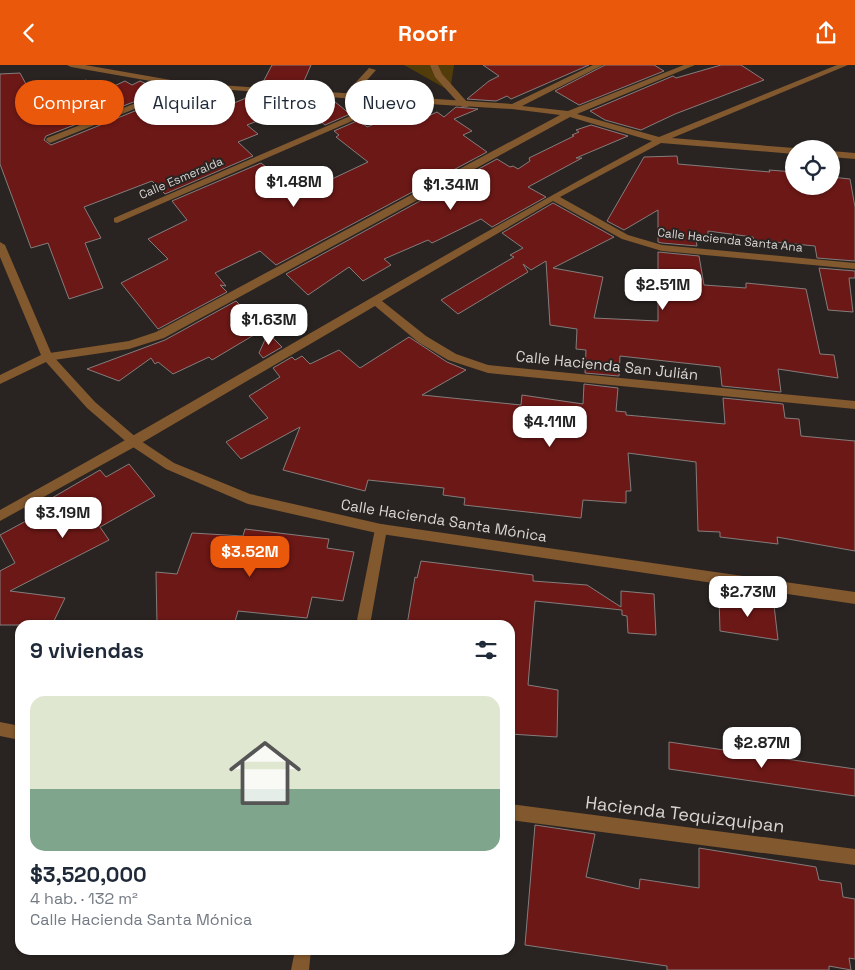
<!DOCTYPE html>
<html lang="es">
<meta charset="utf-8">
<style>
:root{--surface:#fff;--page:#f6f6f7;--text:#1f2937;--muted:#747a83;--accent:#ea580c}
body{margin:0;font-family:"Space Grotesk",sans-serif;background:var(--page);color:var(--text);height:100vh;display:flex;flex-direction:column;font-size:19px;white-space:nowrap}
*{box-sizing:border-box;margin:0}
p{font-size:16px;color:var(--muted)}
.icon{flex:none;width:28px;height:28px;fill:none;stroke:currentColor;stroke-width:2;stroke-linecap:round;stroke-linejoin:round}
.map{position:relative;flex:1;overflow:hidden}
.drawer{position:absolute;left:15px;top:555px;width:500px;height:335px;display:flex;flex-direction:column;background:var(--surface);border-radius:15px;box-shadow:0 1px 4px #0004}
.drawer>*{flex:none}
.guide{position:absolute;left:15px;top:15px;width:500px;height:45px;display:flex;gap:10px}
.controls{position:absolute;left:785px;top:75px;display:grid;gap:10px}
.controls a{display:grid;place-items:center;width:55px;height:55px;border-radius:50%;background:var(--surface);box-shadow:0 1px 4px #0004;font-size:25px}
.price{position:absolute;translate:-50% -42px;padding:0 11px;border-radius:10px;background:#fff;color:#222;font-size:16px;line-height:32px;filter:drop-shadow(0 1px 2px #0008)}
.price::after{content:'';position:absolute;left:50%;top:30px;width:15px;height:11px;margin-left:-8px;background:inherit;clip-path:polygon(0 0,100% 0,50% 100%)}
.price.on{background:var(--accent);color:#fff}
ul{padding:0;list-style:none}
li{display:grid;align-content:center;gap:10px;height:265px;padding:0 15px}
li span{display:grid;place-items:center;height:155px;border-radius:15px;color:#555}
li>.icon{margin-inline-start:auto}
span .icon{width:90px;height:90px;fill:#fffc;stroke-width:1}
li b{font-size:21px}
h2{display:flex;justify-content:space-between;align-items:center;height:60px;padding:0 15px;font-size:21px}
.chip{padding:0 18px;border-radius:22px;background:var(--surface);box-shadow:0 1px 4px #0004;font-size:18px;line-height:45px}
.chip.on{background:var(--accent);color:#fff}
header{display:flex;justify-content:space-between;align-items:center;height:65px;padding:0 15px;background:var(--accent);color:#fff;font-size:22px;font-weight:800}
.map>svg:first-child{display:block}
.green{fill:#523c09}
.building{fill:#6b1816;stroke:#847d7c}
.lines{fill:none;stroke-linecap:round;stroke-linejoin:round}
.service{fill:#82582e;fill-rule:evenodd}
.minor{fill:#82582e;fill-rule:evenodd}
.tertiary{fill:#82582e;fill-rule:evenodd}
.labels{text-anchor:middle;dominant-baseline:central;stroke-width:4;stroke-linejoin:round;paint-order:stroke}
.far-street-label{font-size:12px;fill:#d8d5d3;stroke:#292422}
.street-label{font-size:15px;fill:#d8d5d3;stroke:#292422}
.near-street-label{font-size:18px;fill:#d8d5d3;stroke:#292422}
</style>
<header><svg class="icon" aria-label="back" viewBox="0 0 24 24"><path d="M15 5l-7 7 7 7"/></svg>Roofr<svg class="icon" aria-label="share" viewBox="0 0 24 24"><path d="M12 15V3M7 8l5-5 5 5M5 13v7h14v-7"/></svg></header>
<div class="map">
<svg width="855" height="905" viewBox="0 0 855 905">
<rect width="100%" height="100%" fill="#292422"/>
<path class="green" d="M404,0h50l-4,26z"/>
<path class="building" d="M272,0h39l-10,23 -40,-2z
M483,0h106l-78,34 -4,-3 -11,5 -29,-2 22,-18 10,-5z
M605,0h49l10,6 -85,34 -24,-14z
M721,0h20l23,15 -89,34 -34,16 -36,-10 -15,-9 83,-35 3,2z
M20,8l14,26 52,-19 15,12 24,-11 7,4 8,-4 9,4 3,-2 20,4 -126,49 -2,4 7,5 138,-56 29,4 16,10 22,-9 42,3 -5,12 -10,2 -36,14 11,9 -20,8 15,14 -88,38 -13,-13 -68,26 17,31 -16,5 18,45 -34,11 -21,-56 -17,5 -31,-84v-90z
M334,36l16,13 -25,11 -16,-13z
M456,42l22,2 -24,10 18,12 -9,4 24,17 -211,113 -16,-14 -45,22 11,13 -6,-1 7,7 -69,37 -37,-46 47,-24 -20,-20 39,-19 -15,-19 89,-38 19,15 12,-6 6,5 4,-2 13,12 53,-25 -32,-25 3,-2 -5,-4 25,-11 8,7 47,-19 12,9 11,-5 7,5z
M591,60l37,11 -52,22h6l-54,29 18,10 -54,30 -11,-8 -49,24 -4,-3 -44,19 7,6 -28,16 -14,-14 -41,28 -22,-21 211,-115 13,8 3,-1 5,3 12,-8 -1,-3 45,-22 -2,-1 7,-3 -3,-2z
M677,91l1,8 92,8 -1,-2 25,2v14h37v-9l19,2 5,28v54l-38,-3 -2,-12 -61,-6 -1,-3 -45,-6v5l-13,-2 2,12 -35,-3 -4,-1v-32l-34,20 -17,-9 37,-64z
M553,138l61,34 -61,31 50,9 -9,41 64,3v-69l41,4 5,29 42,3v-5l60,6 14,65 14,1 4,23 -60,-9 3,23 -59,-6 -2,-19 -100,-11 -1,20 -34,-3 1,-23 -10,-1 1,-20 -27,-4 -4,-64 -15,9 -8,-6 5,8 -70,42 -17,-14 73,-43 -4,-2 13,-7 -21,-15z
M819,203l36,3v7h-6l4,34 -25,-2z
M236,236l28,28 -52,31 -3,-3 -36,17 -15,-12 -3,2 -4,-6 -32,23 -32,-12 78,-29z
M268,268l14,14 -19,11 -4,-5z
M409,272l38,25 19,8 -44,25 99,10 1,-10 61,9 1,-20 34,4 -2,23 10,1v3l99,9 -2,-26 60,6 2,14 14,1 2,17 54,5v110l-78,-14 1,7 -58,-7v-5l-22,-1 -2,-69 -68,-9 3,38h-5v12l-43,-3 -2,18 -117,-13 1,-7 -22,-3 1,-7 -76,-8 -3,11 -82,-21 17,-43 -59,32 -15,-17 42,-24 -19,-22 31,-19 -7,-9 19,-11 3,3 7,-4 8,8 29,-14 21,18z
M129,399l26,32 -55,31 9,13 -99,51 55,7 -13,27h-52v-54l15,-8 -15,-28 37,-20 -4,-6 67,-39 6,7z
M245,464l84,10 -2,9 27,4 -11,49 -31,-4 -5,21 -69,-7 -4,14h-77l-1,-53 21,2 15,-41 51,3z
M421,496l112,14v6l54,4 34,22v-16l33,3 2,41 -28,-2 -1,-17 -5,-1v-5l-87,-9 -7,84 30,5 -1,47 -47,-3v-109h-103l8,-48 2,1z
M719,532l55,8 4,35 -58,-9z
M669,677l186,27v27l-186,-27z
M535,760l60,9 -9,43 53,12 1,-10 59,9v-40l117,19 3,13 22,3 2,14 12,2v60l-6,-1 2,12 -22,-4v4h-162v-4l-142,-21z"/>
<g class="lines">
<path class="service" d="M369,3l7,2 -24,27h-6v-4z"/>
<path class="minor" d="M67,0h18l103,18 324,21 81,-39h10l-81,41 46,5 116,-46h11l-118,49 82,23 178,-72h11l-176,73 122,10v6l-133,-11 -101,54 68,38 34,10 193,18v6l-193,-18 -40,-12 -69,-38 -171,100 44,35 30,18 32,11 367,36v8l-367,-36 -40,-13 -30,-18 -43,-36 -237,139 -138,76v-11c219,-120 432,-252 652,-369l-82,-24 -406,221 -35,11 -82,12 -4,-1 -1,-3 1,-3 86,-13 27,-9 404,-217 -48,-6 -116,-7 -279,121 -3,-1v-4l271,-117 -196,-14 -139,56 -4,-3 1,-2 132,-52 -108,-19z
M831,86l24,2v6l-24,-2z
M381,459l4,1 2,4 -17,96h-14l19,-96 2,-4z
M0,657l20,4v14l-20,-4z
M510,739l345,45v16l-345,-45z
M295,885h16l-2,20h-18z"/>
<path class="tertiary" d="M430,0h8l4,9 26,29v4h-6l-27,-30z
M0,177l5,3 47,110 43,47 43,37 36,24 76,31 131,30 474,68v12l-474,-70 -133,-30 -82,-35 -36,-24 -43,-37 -41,-46 -46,22v-9l41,-20 -41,-98z"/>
</g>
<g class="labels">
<g class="far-street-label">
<text transform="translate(181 113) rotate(-23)">Calle Esmeralda</text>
<text transform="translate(730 175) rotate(6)">Calle Hacienda Santa Ana</text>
</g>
<g class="street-label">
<text transform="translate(607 300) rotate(6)">Calle Hacienda San Julián</text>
<text transform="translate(444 455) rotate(9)">Calle Hacienda Santa Mónica</text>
</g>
<g class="near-street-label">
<text transform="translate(685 749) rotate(7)">Hacienda Tequizquipan</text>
</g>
</g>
</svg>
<div class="controls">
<a><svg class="icon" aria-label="locate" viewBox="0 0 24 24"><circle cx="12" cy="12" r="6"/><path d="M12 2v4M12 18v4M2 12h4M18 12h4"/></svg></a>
</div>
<b class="price" style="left:294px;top:143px">$1.48M</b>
<b class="price" style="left:451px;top:146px">$1.34M</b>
<b class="price" style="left:663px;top:246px">$2.51M</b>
<b class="price" style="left:269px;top:281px">$1.63M</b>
<b class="price" style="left:550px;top:383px">$4.11M</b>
<b class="price" style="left:63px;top:474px">$3.19M</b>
<b class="price on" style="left:250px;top:513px">$3.52M</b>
<b class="price" style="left:748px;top:553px">$2.73M</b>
<b class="price" style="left:762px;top:704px">$2.87M</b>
<div class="guide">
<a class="chip on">Comprar</a>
<a class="chip">Alquilar</a>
<a class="chip">Filtros</a>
<a class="chip">Nuevo</a>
</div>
<section class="drawer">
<h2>9 viviendas<svg class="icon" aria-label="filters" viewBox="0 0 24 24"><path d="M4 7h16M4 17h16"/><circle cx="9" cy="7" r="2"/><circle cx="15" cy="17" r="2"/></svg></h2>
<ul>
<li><span style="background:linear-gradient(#dfe7d0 60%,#7fa58c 0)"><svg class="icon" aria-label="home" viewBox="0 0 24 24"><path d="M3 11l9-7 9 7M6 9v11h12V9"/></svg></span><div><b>$3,520,000</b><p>4 hab. · 132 m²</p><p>Calle Hacienda Santa Mónica</p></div></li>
</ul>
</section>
</div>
